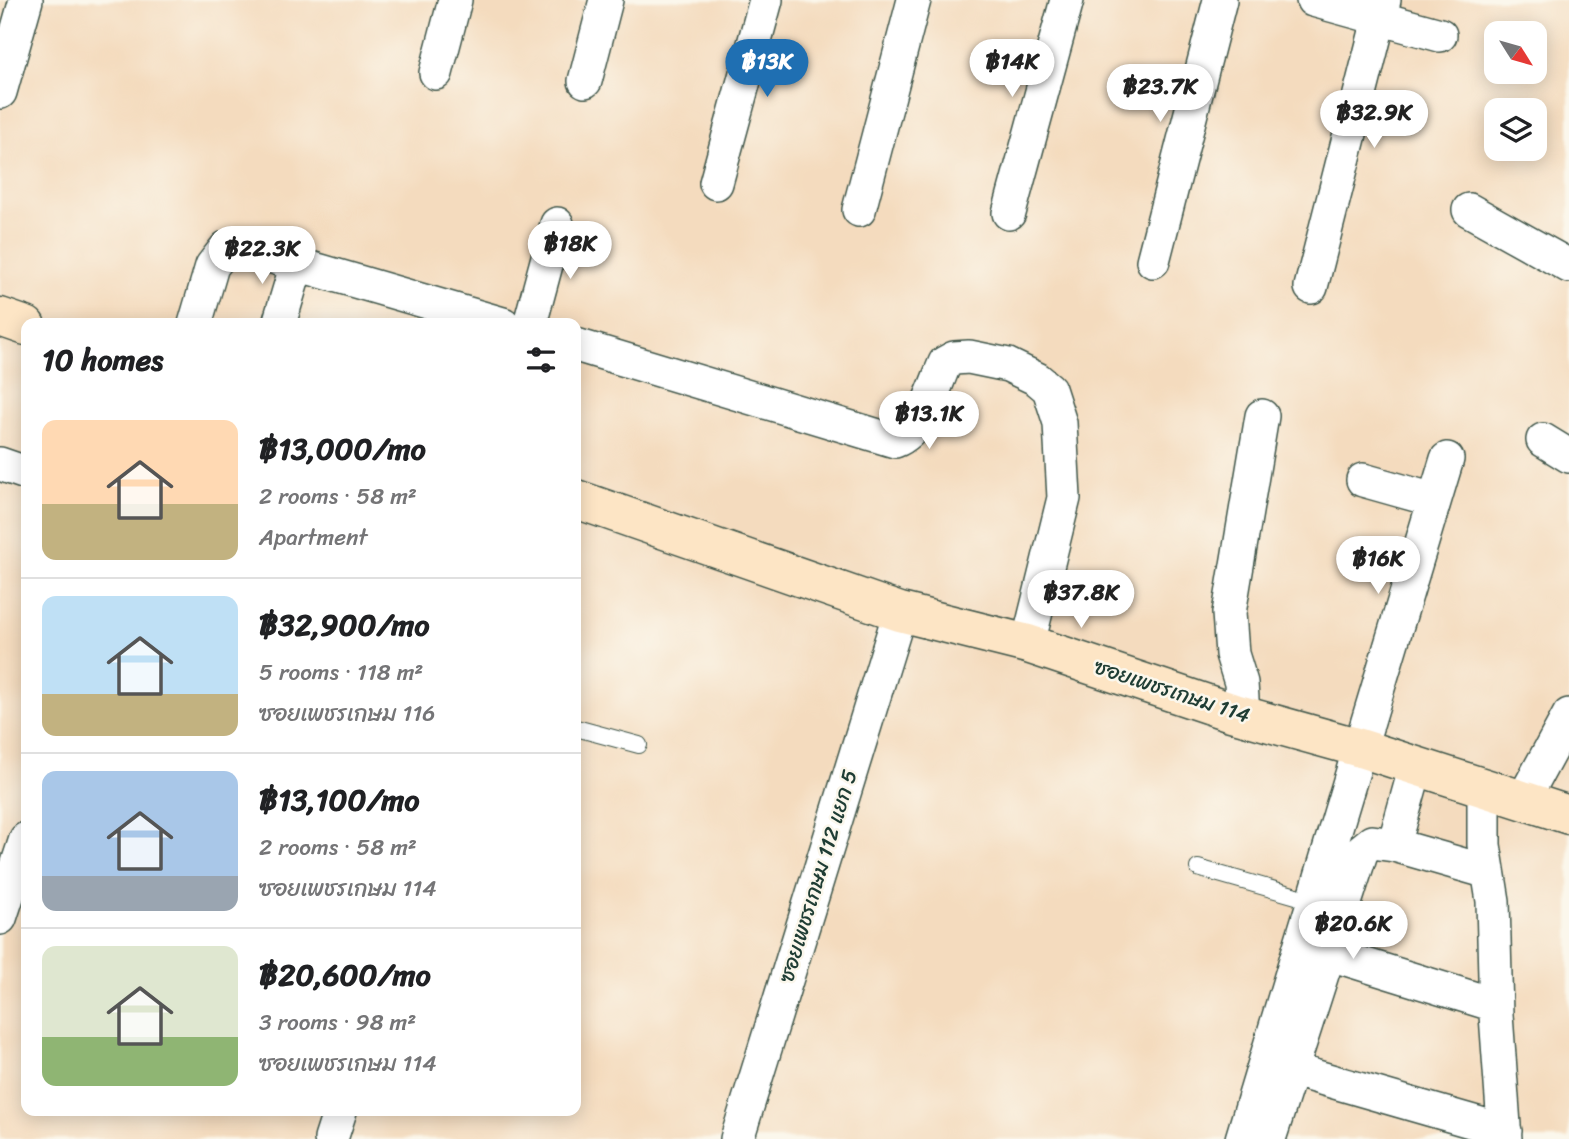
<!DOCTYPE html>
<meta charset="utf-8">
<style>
:root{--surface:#fff;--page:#f6f6f6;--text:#202124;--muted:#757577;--line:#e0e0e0;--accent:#1f6fb2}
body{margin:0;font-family:Sriracha,"Playpen Sans Thai",sans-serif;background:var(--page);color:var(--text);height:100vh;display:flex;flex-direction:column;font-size:26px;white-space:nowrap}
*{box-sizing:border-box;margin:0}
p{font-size:23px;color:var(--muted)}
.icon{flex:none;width:38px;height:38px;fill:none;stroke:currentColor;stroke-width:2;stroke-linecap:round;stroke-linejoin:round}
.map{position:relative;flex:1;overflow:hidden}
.panel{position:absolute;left:21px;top:318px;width:560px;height:798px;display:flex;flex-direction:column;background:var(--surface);border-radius:14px;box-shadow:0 4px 18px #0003}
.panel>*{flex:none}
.needle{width:46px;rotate:127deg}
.controls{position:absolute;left:1484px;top:21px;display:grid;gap:14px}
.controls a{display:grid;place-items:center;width:63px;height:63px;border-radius:14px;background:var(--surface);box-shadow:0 4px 18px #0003;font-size:35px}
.price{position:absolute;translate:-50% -60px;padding:0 16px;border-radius:24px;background:#fff;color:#222;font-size:23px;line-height:46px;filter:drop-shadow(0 2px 4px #0008)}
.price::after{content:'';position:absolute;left:50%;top:42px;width:21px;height:16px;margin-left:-10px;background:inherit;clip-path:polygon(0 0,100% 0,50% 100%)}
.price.active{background:var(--accent);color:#fff}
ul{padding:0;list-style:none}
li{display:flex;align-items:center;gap:21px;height:175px;padding:0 21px}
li+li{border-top:2px solid var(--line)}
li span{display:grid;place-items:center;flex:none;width:196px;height:140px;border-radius:14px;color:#555}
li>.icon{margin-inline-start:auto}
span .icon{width:84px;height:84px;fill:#fffc;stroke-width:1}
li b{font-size:30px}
h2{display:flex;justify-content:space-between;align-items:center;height:84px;padding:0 21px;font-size:30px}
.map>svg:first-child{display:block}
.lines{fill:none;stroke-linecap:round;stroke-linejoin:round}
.lane-casing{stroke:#3f5549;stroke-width:18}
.street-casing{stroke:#3f5549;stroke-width:36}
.secondary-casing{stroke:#3f5549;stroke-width:41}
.lane{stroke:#fff;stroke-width:16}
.street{stroke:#fff;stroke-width:33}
.secondary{stroke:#fde5c5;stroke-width:38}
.labels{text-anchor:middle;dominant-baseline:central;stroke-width:5;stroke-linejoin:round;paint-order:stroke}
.street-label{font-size:21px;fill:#1f3d34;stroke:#fbf7ec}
</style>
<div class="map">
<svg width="1569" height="1139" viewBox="0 0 1569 1139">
<rect width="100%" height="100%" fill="#fbf7ec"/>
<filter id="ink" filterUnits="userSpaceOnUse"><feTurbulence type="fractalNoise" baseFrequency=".0143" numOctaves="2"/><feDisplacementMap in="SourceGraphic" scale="14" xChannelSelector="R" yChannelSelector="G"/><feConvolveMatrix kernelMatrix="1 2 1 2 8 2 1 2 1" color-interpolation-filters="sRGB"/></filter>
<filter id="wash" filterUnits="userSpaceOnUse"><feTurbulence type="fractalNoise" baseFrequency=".00686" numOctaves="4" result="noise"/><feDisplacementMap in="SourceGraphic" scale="28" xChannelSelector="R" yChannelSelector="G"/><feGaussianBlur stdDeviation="1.57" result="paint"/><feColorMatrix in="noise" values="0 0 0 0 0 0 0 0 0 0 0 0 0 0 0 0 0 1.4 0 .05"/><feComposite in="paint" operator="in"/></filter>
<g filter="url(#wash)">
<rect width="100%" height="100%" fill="#f4dbbe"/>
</g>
<g filter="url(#ink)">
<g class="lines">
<defs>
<path id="lane" d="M576,728l63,17
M1198,868l116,33"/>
<path id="street" d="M1313,0l127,35
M436,73l19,-73
M585,81l21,-81
M0,92l26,-92
M716,183l50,-183
M859,210l55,-210
M1469,210l100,56
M1009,213l58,-213
M1153,261l67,-261
M1311,287l73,-287
M195,324l17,-58 14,-18 12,-1 265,77
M279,324l18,-60
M530,324l27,-100
M576,345l319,96c28,-11 38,-51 50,-78l9,-5 15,-1 39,8 29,14 12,10 11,34 4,75 -36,146
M1543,440l26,16
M0,464l26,9
M1363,480l71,20
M1243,715l-2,-32 -9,-29 -3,-41 33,-197
M1484,789v56l9,56 3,114 9,124
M1523,800l46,-85
M1394,845l22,-79
M0,918l26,-79
M1327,953l168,52
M1272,1064l233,67
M331,1139l9,-28
M737,1139l163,-527
M1242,1139l205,-680
M1269,1139l93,-289 10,-8 22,3 94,27"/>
<path id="secondary" d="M0,317l26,9
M576,499l324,113 128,32 203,68 129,36 209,67"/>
</defs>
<use href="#lane" class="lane-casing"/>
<use href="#street" class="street-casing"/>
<use href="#secondary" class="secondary-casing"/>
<use href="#lane" class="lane"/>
<use href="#street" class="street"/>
<use href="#secondary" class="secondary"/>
</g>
</g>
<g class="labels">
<g class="street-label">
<text transform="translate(1172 691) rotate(18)">ซอยเพชรเกษม 114</text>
<text transform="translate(818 876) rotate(-73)">ซอยเพชรเกษม 112 แยก 5</text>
</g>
</g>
</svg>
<div class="controls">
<a><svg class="needle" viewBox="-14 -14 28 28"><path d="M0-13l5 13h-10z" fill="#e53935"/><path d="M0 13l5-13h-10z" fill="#757577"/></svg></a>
<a><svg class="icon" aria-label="layers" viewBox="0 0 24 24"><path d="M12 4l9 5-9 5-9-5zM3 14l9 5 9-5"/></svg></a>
</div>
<b class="price active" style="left:767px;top:99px">฿13K</b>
<b class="price" style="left:1012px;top:99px">฿14K</b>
<b class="price" style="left:1160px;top:124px">฿23.7K</b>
<b class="price" style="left:1374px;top:150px">฿32.9K</b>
<b class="price" style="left:570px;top:281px">฿18K</b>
<b class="price" style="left:262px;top:286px">฿22.3K</b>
<b class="price" style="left:929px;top:451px">฿13.1K</b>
<b class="price" style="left:1378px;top:596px">฿16K</b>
<b class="price" style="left:1081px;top:630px">฿37.8K</b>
<b class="price" style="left:1353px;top:961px">฿20.6K</b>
<section class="panel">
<h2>10 homes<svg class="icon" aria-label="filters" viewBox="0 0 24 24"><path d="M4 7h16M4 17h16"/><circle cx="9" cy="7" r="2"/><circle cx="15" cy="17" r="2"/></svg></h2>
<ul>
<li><span style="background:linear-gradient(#ffd9b3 60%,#c2b280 0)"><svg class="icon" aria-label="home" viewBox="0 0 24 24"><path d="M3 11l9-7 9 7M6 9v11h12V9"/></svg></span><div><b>฿13,000/mo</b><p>2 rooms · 58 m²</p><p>Apartment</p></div></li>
<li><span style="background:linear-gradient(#bfe0f5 70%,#c2b280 0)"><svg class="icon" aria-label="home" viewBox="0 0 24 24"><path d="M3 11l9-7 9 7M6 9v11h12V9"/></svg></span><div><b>฿32,900/mo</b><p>5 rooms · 118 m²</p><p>ซอยเพชรเกษม 116</p></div></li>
<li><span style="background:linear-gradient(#a9c7e8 75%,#9aa5b1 0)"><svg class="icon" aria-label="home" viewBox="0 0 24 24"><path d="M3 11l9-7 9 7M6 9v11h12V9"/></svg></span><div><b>฿13,100/mo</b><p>2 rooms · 58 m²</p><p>ซอยเพชรเกษม 114</p></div></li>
<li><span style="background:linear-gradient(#dfe7d0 65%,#8fb573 0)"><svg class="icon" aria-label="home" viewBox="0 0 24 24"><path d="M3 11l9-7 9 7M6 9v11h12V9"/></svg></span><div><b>฿20,600/mo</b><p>3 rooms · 98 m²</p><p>ซอยเพชรเกษม 114</p></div></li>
</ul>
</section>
</div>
